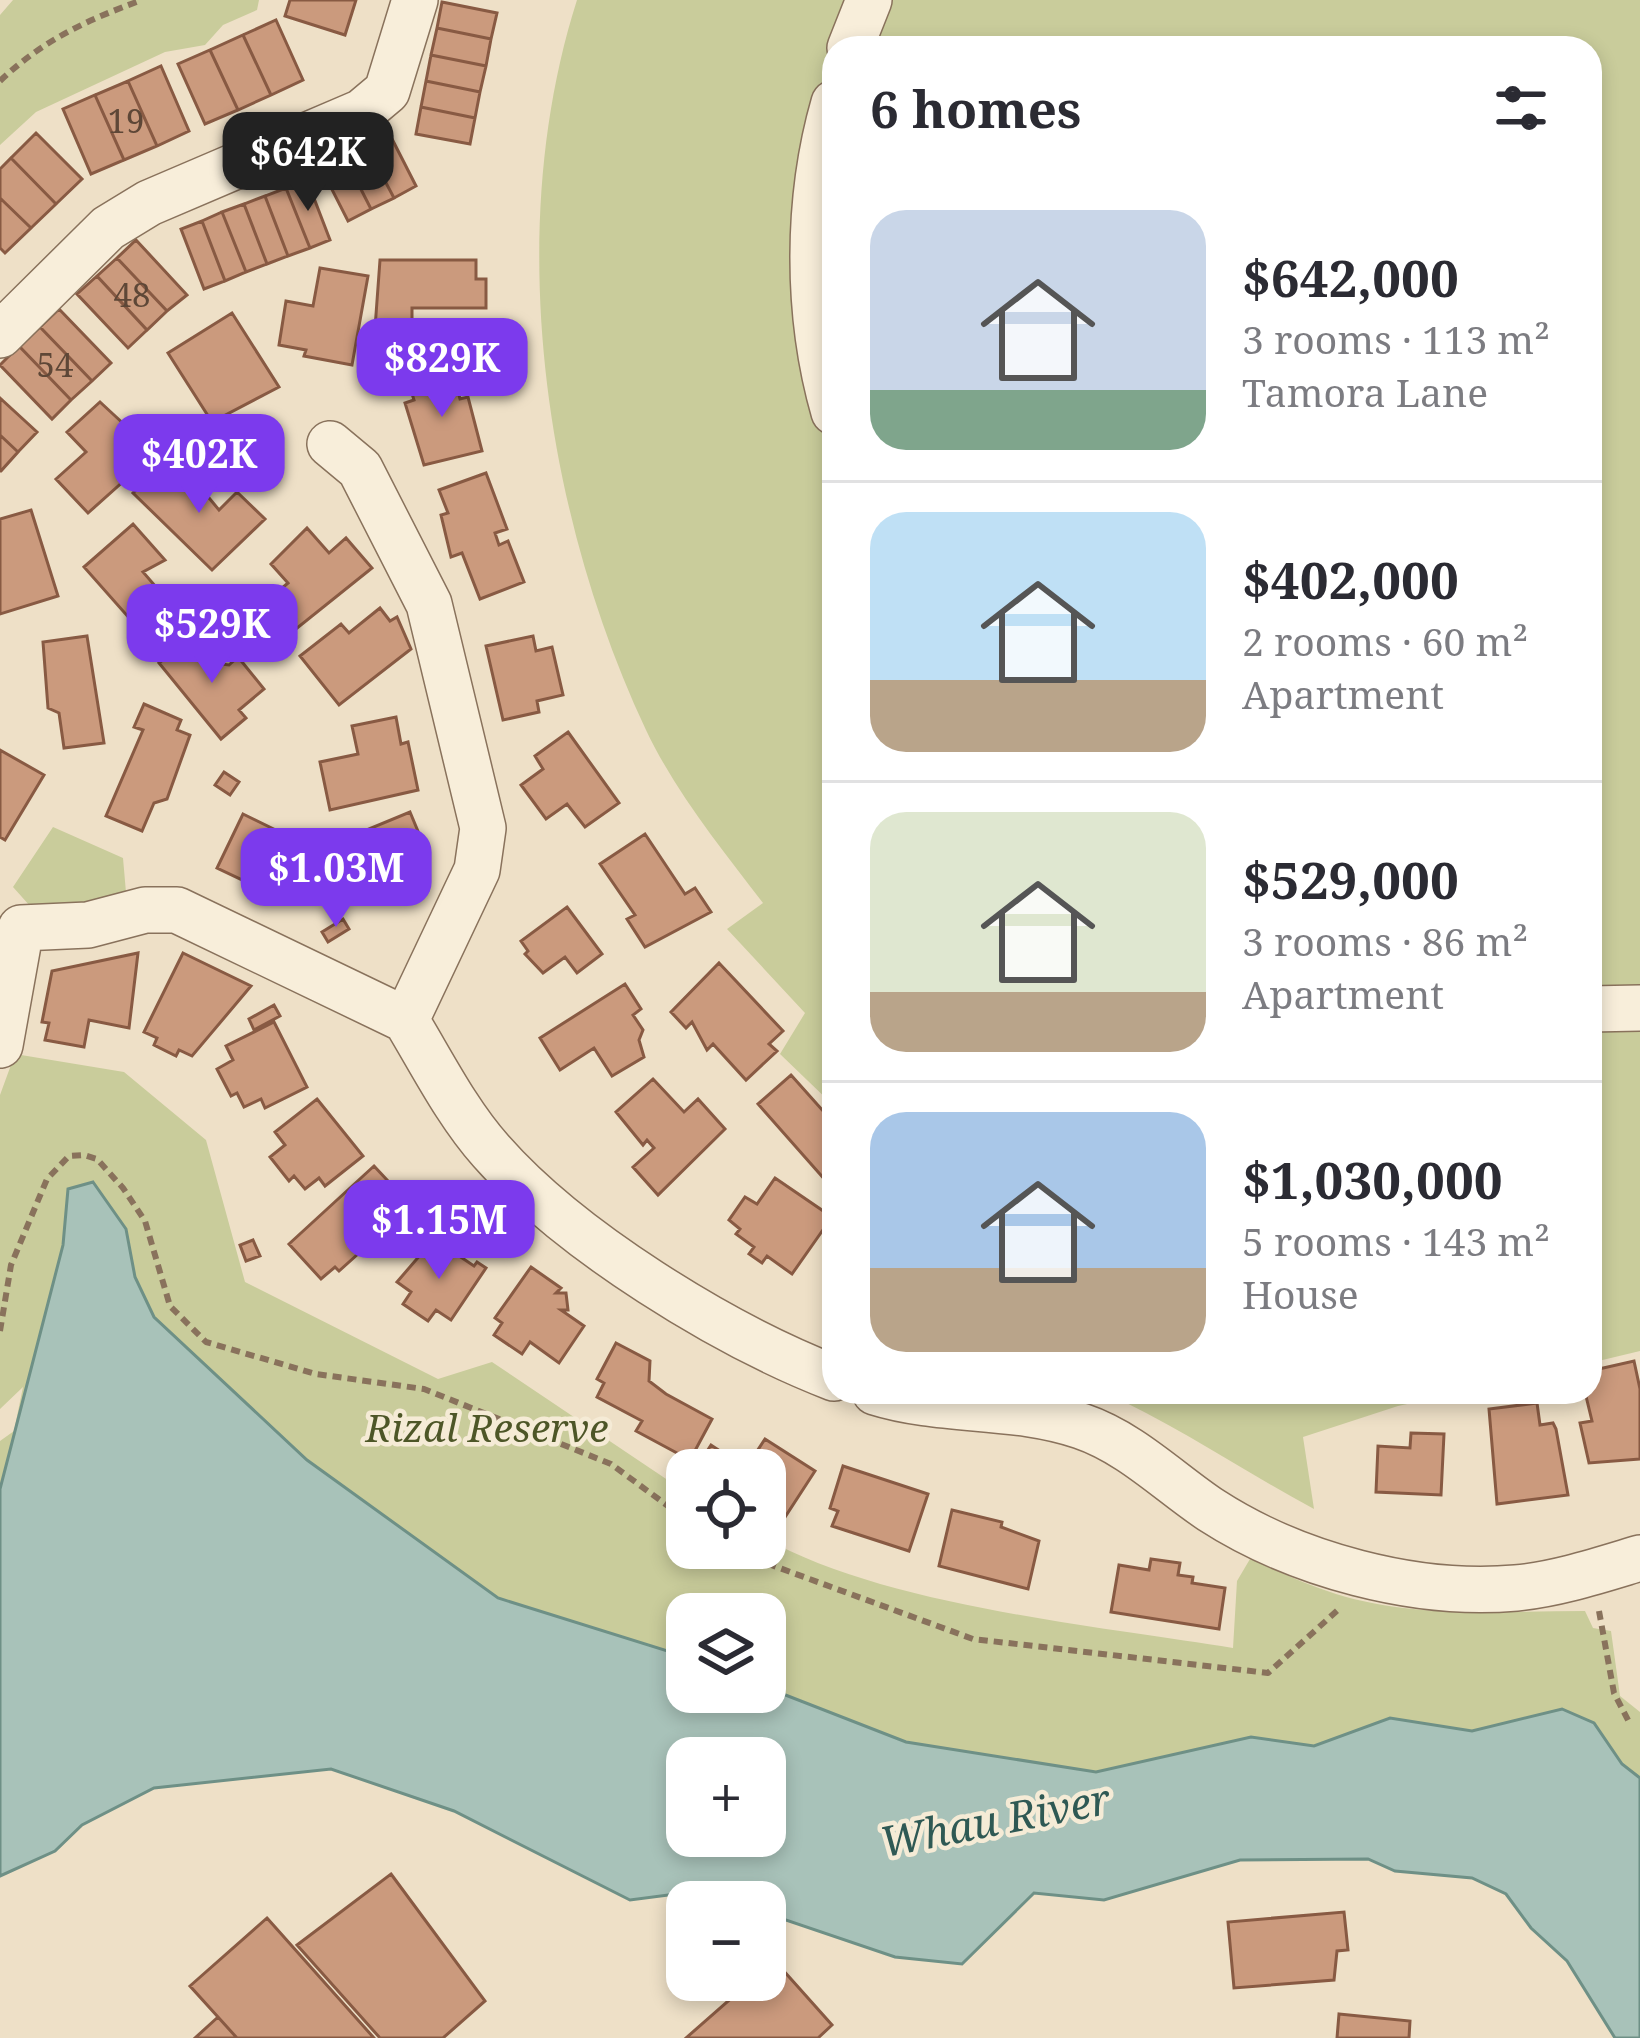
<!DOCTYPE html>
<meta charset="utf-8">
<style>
:root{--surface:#fff;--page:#f7f7f7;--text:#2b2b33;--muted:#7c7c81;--line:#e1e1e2;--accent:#7c3aed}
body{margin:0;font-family:"Noto Serif",serif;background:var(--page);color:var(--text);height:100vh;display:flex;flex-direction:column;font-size:45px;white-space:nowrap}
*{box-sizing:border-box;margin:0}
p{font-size:39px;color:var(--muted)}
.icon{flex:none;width:66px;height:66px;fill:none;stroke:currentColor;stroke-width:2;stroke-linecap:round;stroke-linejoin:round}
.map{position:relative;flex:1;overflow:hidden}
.sheet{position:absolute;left:822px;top:36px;width:780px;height:1368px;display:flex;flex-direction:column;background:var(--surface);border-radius:36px;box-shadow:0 6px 18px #0003}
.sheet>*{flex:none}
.controls{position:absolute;left:666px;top:1449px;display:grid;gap:24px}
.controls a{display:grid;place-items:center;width:120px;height:120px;border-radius:24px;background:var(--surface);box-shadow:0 6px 18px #0003;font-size:60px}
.price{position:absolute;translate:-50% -102px;padding:0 27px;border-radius:24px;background:var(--accent);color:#fff;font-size:39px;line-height:78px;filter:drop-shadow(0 3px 6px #0008)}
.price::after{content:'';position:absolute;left:50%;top:72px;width:36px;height:27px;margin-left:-18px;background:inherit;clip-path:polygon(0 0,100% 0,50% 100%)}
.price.on{background:#222;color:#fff}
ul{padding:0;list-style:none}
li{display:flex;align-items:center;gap:36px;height:300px;padding:0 48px}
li+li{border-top:3px solid var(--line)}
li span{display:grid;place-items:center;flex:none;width:336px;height:240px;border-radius:36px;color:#555}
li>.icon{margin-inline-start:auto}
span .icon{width:144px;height:144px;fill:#fffc;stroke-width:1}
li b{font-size:51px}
h2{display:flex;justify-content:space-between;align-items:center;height:144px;padding:0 48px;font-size:51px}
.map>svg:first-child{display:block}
.green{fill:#c9cc9b}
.water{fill:#a8c2b9;stroke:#6e9086;stroke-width:3;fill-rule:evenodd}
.building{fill:#cb9a7d;stroke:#885a43;stroke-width:3}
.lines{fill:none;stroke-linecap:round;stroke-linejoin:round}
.minor-casing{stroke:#89725c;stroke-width:48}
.path{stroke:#89725c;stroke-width:6;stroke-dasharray:9 6;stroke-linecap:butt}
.minor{stroke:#f8eeda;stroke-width:45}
.labels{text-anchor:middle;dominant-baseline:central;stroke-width:9;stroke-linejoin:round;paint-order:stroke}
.number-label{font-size:33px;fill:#5e4737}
.park-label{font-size:39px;font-style:italic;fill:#4d5627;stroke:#f5ebd6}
.water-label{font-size:42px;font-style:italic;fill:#2f5954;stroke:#f5ebd6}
</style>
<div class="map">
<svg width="1640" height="2038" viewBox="0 0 1640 2038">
<rect width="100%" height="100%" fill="#eee0c7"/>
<path class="green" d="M13,0h246l-2,10 -34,15 -18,20 -40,7 -129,60 -36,33v-130z
M577,0h1063v1351l-50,12v-1315h-756v1058l-54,-52 25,-41 -78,-84 36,-26c-42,-55 -87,-110 -117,-173 -102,-217 -143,-499 -69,-730z
M53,827l70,31 4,46 -97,2 -17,-19z
M15,1054l109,18 82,68 39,142 193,97 54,-17 195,131v55h78v-10c117,67 332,88 468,110l4,-67 13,-22c28,12 57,26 86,35 81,25 166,17 249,17l8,17 18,3 9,65 20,16v205l-250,-199 -76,28 -63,-9 -173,48 -313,51v-78h-78l-52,30 130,-96v-78h-78v69l-687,-44v-198l14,-10 9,-44 -23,22v-314z
M1103,1392h360l-65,14 -95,31 11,72c-71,-38 -137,-84 -211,-117z"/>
<path class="water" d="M93,1182l33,47 9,48 19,40 153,143 191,138 189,59v35h78v-5l141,55 190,30 155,-35 63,9 76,-28 82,13 90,-22 32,14 28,41 18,14v260h-25l-48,-77 -36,-33 -25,-34 -34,-16 -77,-7 -27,-12 -128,1 -136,40 -70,-7 -72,71 -67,-7 -130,-44v-11l-89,-8 -46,6 -176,-89 -123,-42 -177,19 -72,37 -27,26 -55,25v-387l63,-244 5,-56zM687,1758h78v78h-78z"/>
<path class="building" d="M290,0h66l-11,35 -60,-19z
M442,2l55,11 -6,26 -54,-11z
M276,20l27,60 -32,15 -28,-60z
M437,28l54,11 -5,27 -55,-11z
M243,35l28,60 -33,15 -28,-60z
M210,50l28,60 -33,14 -27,-60z
M431,55l55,11 -6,26 -54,-11z
M161,66l28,65 -32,15 -29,-65z
M128,81l29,65 -33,14 -29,-65z
M426,81l54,11 -5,26 -54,-11z
M95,95l29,65 -33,14 -28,-65z
M421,107l54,11 -5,26 -54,-10z
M36,133l46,46 -26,25 -45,-46z
M389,133l27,53 -22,12 -28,-53z
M366,145l28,53 -23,11 -27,-53z
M344,156l27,53 -23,12 -27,-53z
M11,158l45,46 -25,24 -31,-30v-29z
M307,180l23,60 -20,8 -24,-60z
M286,188l24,60 -22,8 -23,-60z
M265,196l23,60 -21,8 -23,-60z
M0,198l31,30 -26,25 -5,-5z
M244,204l23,60 -21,8 -24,-60z
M222,212l24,60 -21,9 -23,-60z
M202,221l23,60 -21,8 -23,-60z
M136,240l51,55 -20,16 -50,-53z
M117,258l50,53 -20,19 -50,-54z
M380,260h96v19h10v29h-74v34h-38z
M320,268l48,8 -16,89 -48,-9 2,-6 -27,-5 7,-44 27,5z
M97,276l50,54 -19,18 -51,-54z
M59,309l52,54 -19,18 -52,-54z
M232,313l47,74 -67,35 -44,-69z
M40,327l52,54 -21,19 -52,-54z
M19,346l52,54 -19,19 -52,-54z
M453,373l7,26 8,-2 14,54 -58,14 -19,-62 9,-3 -5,-16z
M0,398l37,34 -19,20 -18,-17z
M100,402l55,51 -67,60 -32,-34 30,-27 -19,-20z
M0,435l18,17 -17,19h-1z
M162,465l7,9 11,-1 12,12 3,-4 24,29 18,-18 28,27 -53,51 -79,-77z
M486,473l21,56 -12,4 4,12 9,-4 16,41 -44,17 -18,-46 -11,4 -10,-42 7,-2 -9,-23z
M31,510l27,86 -58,18v-95z
M133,524l32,36 -22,12 26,30 -31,26 -54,-61z
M307,528l22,25 17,-15 26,30 -86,69 -26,-30 28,-24 -17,-19z
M380,608l10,13 7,-4 14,32 -72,56 -39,-49 41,-32 8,9z
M87,636l17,107 -40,5 -5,-35 -11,-5 -5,-66z
M533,636l3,15 16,-4 11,48 -26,6 2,11 -36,8 -17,-74z
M192,637l22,26 15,2 9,-8 26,32 -25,21 7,8 -25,21 -62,-76z
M144,704l37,16 -4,10 13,5 -23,64 -13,4 -12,28 -36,-15 37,-86 -9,-3z
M396,717l5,27 7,-2 10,48 -88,20 -10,-48 38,-8 -6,-28z
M568,732l51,71 -34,24 -18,-23 -21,15 -25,-34 22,-16 -8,-13z
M0,750l44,25 -39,65 -5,-3z
M224,772l15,10 -9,13 -15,-10z
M410,812l12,29 -18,7 -7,32 -41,17 -18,-43 8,-3 -4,-11z
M243,814l57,28 -24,54 -59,-28z
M645,834l40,60 10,-6 16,24 -66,35 -18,-28 8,-4 -35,-51z
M567,907l35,47 -25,19 -12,-16 -22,16 -18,-19 3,-3 -7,-10z
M343,919l6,10 -21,13 -6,-10z
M138,953l-9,75 -40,-8 -5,27 -39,-7 4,-17 -7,-1 10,-51z
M183,953l68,33 -59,70 -13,-6 -3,6 -22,-11 3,-7 -13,-6z
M719,963l64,68 -14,13 8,7 -31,29 -33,-36 -6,6 -15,-28 -6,6 -15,-16z
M625,984l16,25 -8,6 10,15 -4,10 5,17 -32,19 -18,-28 -34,22 -20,-32z
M274,1005l6,11 -26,14 -5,-11z
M274,1022l33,65 -42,21 -4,-9 -17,8 -7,-14 -6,3 -14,-27 16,-9 -7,-14z
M791,1075l33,37 10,-1v79l-76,-86z
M653,1079l31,33 14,-13 27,30 -67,66 -25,-28 21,-19 -7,-8 -4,5 -27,-33z
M317,1099l46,57 -38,30 -6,-8 -14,11 -11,-13 -5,5 -19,-24 15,-12 -10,-13z
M374,1166l27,29 -15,14 3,17 -50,45 -4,-4 -14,12 -32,-35z
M775,1178l57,39 -40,57 -25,-18 -5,7 -13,-9 5,-7 -18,-13 4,-5 -11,-9 16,-23 12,7z
M434,1239l40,27 3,-4 9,6 -35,52 -15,-10 -8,11 -25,-17 8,-12 -14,-10z
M253,1240l7,16 -14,5 -6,-16z
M531,1267l30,21 -5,5h10l2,17h-7l23,16 -25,37 -29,-21 -8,12 -28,-19 8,-12 -7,-5z
M616,1343l34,18 -1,20 17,13 46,25 -22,41 -54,-29 6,-10 -45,-24 7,-14 -7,-4z
M1634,1361l6,28v70l-51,4 -9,-40 12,-2 -7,-29h5v-21z
M1537,1403l3,22 13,-2 3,6 12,66 -71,9 -8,-95z
M1411,1433l33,1 -3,61 -65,-3 2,-46 32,2z
M765,1439l50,32 -39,60 -11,-7v-54h-70l16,-25 35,23z
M843,1466l85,28 -19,57 -77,-25 6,-15 -8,-3z
M952,1510l50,12 -1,5 38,14 -11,48 -89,-23z
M1151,1559l29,4 -2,12 15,2 -1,6 33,5 -6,41 -108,-17 8,-47 30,5z
M391,1874l94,127 -42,37h-63l-83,-93z
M1344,1912l4,38 -11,1 -3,29 -100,8 -6,-66z
M267,1918l107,120h-137l-19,-21 -28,-31z
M774,1960l58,65 -14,13h-132l66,-58h13v-12z
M1339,2014l71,7 -1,17h-72z
M218,2017l19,21h-42z"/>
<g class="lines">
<defs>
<path id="minor" d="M850,48l19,-48
M834,103c-28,97 -28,212 0,309
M0,335l108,-107 41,-25 213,-91 25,-21 28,-91
M330,444l30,25 69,135 54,224 -6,42 -71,150
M1590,1009l50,-1
M406,1020c26,43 51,93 85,131 79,90 232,184 343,227
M0,1045l21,-117 67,-3 57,-15h32l229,110
M875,1392c67,21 139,11 206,34 50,17 88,56 130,84 85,55 205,87 305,78 42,-4 84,-18 124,-30"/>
</defs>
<use href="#minor" class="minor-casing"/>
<path class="path" d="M0,81c43,-41 87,-61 142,-81
M0,1331l11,-66 36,-86 22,-23 15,-1 13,4 26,29 22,33 25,85 36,36 110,32 108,15 187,75 76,56
M725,1548l248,91 295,34 71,-64
M1599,1611l15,82 16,31"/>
<use href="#minor" class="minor"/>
</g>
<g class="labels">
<g class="number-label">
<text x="126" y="120">19</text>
<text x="132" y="294">48</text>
<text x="55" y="364">54</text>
</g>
<g class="park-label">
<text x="487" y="1426">Rizal Reserve</text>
</g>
<g class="water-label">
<text transform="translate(995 1819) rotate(-11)">Whau River</text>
</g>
</g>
</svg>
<div class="controls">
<a><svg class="icon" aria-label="locate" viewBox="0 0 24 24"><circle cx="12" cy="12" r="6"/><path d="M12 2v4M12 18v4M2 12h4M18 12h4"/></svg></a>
<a><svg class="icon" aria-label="layers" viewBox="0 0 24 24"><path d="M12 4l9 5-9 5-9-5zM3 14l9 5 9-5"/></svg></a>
<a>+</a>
<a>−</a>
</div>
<b class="price on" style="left:308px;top:214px">$642K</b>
<b class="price" style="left:442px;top:420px">$829K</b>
<b class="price" style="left:199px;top:516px">$402K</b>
<b class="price" style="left:212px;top:686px">$529K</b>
<b class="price" style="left:336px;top:930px">$1.03M</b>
<b class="price" style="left:439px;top:1282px">$1.15M</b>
<section class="sheet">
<h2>6 homes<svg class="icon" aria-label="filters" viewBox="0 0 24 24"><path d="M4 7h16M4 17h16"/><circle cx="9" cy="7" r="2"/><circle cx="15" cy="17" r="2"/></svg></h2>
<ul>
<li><span style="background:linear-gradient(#c9d6e8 75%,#7fa58c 0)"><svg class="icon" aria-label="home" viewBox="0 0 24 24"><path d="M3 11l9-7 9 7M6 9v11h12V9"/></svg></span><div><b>$642,000</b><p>3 rooms · 113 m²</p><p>Tamora Lane</p></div></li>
<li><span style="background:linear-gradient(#bfe0f5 70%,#b9a48a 0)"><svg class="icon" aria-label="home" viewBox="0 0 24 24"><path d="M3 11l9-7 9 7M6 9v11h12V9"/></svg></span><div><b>$402,000</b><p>2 rooms · 60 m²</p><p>Apartment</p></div></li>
<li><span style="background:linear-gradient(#dfe7d0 75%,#b9a48a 0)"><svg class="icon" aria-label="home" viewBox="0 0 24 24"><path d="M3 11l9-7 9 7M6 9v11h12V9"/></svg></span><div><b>$529,000</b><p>3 rooms · 86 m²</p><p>Apartment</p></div></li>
<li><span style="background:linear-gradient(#a9c7e8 65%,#b9a48a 0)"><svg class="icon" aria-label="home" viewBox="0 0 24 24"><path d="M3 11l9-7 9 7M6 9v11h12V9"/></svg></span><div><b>$1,030,000</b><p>5 rooms · 143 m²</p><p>House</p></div></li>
</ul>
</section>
</div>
